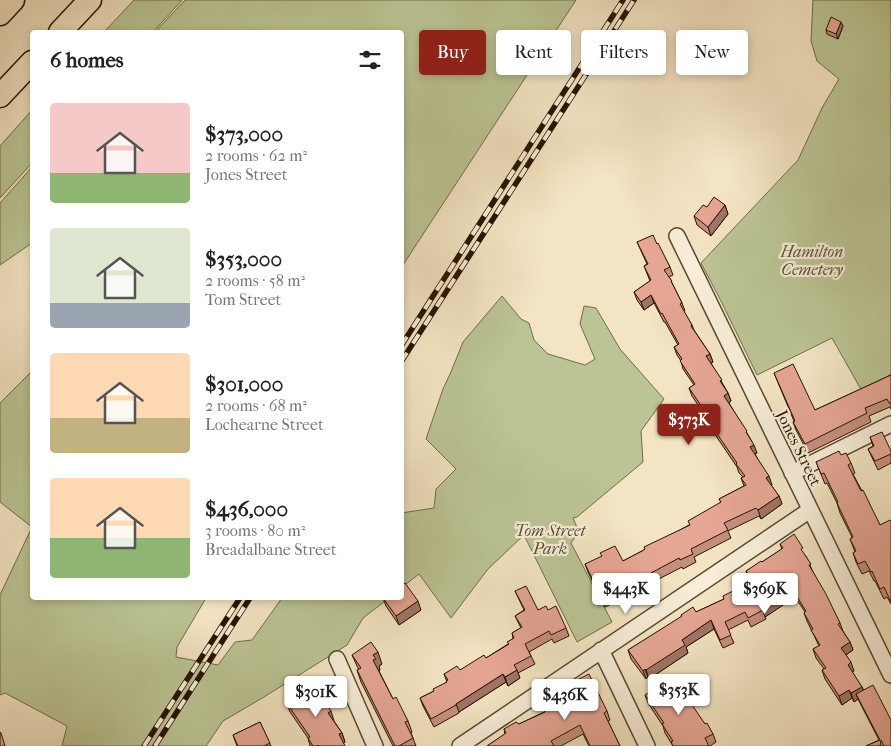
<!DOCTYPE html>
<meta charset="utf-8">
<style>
:root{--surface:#fff;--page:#f6f6f6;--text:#222;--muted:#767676;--accent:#8f2418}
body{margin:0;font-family:"IM FELL French Canon",serif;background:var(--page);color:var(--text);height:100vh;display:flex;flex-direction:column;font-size:19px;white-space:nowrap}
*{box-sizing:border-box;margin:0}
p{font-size:16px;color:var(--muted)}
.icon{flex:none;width:28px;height:28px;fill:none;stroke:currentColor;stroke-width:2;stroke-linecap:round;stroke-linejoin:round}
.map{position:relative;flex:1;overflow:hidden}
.panel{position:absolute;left:30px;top:30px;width:374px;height:570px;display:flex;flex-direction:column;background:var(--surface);border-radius:5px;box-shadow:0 2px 8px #0003}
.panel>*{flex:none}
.banner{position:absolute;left:419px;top:30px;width:396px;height:45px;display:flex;gap:10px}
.price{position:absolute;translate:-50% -42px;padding:0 11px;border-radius:5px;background:#fff;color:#222;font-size:16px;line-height:32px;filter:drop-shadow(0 1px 2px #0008)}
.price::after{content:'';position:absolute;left:50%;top:30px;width:15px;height:11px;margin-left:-8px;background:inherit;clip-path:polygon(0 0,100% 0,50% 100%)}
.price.active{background:var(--accent);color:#fff}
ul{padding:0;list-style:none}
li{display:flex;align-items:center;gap:15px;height:125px;padding:0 20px}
li span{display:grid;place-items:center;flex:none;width:140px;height:100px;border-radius:5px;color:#555}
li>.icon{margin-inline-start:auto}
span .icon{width:60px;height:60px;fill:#fffc;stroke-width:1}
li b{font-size:21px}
h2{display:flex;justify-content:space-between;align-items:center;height:60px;padding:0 20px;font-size:21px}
.pill{padding:0 18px;border-radius:5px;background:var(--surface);box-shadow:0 2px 8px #0003;font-size:18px;line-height:45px}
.pill.active{background:var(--accent);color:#fff}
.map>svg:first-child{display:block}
.green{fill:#bbc494;stroke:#706c4a}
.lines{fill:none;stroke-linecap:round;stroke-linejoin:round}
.minor-casing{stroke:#594732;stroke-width:18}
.highway-casing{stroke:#261301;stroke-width:25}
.minor{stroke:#f7edd8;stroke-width:15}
.highway{stroke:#f3e4c3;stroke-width:22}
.rail-casing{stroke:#261301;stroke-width:5.5}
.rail{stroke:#f7edd8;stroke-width:4;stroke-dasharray:11;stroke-linecap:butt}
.wall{fill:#c58f7f;stroke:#261301}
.shaded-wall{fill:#a07468;stroke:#261301}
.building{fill:#e5a694;stroke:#261301}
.labels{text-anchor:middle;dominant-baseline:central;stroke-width:4.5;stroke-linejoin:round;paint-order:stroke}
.park-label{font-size:16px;font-style:italic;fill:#5a5134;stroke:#f7edd8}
.street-label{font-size:16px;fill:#261301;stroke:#f7edd8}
</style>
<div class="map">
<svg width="891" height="746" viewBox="0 0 891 746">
<rect width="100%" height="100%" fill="#f3e4c3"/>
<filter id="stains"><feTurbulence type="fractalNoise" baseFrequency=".004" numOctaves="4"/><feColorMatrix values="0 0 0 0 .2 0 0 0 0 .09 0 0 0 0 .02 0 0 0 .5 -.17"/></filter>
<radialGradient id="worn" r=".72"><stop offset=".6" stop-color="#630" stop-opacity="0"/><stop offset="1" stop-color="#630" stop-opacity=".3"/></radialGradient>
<path class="green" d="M134,0h48l-29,32h-49z
M185,0h391l-175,268v-236h-246z
M813,0h78v374l-28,19 -31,-55 -75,37 -36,-74 -20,-38 97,-103 24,-52 17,-29 -22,-18 -6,-20z
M32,110v53l-32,35v-52z
M32,167v76l-32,22v-62z
M502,296l19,23 8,4 5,17 14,14 37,11 10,-6 -15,-35 4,-18 12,2 24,41 44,50 -23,32 2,31 -66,55 -4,1 6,14 -8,11 41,79 -35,20 -53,-107 -36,34 -37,49 -32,-44 -18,14v-75l33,-5 2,-19 20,-20 -30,-30 17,-50 8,-17 12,-30z
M32,371v227h174l-29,49 -1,10 42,8 17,-23 17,-2 30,-42h107l-26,20 -16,27 -83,52 -41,24 -17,25h-144l5,-20 -62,-33 -5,2v-100l32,-68 -32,-25v-99z"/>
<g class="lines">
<defs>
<path id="minor" d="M677,236l214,439
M792,473l99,-49
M601,650l46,96
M337,659l38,87
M460,746l350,-236"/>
<path id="highway" d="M0,14l13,-14
M60,32l30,-32
M0,96l32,-34"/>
</defs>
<use href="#minor" class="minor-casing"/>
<use href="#highway" class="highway-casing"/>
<use href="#minor" class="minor"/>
<use href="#highway" class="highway"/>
<defs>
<path id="rail" d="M401,346l222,-346
M401,362l233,-362
M144,746l96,-148
M155,746l95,-148"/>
</defs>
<use href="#rail" class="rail-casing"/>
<use href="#rail" class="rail"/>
</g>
<path class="wall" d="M843,26l-5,13 -11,-5 -1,-4z
M725,205l3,9 -17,22 -14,-11 -3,-9 13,-9z
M637,242l20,2 13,23 3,8 -4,2 13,26 3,8 -1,1 8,13 2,5 16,24 3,8 -2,1 17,30 3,8 -2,2 21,35 7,15 -2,1 17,31h-1l8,11 3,8 -21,15 -2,-3 -31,15 3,7 -37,19 2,5 -13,7 -1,-2 -27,14 1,3 -16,8 -1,-4 -20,10 1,2 -15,7 -17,-35 -3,-8 38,-3 19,-10 47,-26 32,-23 -2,-3 25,-13 -3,-8 2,-1 -4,-4 -2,-6 -23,-34 -3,-9 -19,-28 -3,-8 5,-3 -11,-16 -2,-8 -4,-6 -3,-8 4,-2 -13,-23h-1l-10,-19 -10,7 -7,-10 -3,-8 16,-11 -6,-15 3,-2z
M774,373l41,37 76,-35v34l-1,-2 -21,9 2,6 -63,31 -12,-23 -3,-8 1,-1z
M870,437l21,14v12l-13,7 -10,-21 5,-3z
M841,455l10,8 4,10 -2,1 27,51 11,-4v83l-4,-7 -3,2 -9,-18h-1l-5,-10 -7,3 -6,-12 -3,-9 2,-1 -5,-13 2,-2 -12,-24 -3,-10 -10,-20 -2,1 -9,-22z
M780,544l26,12 7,16 27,51 3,8 7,11 3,8 -7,5 8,16 -2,1 10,15 29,59h-25l13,-6 -21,-41 -4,3 -2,-4 -10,7 -17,-26 -3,-9 2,-1 -8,-11 -3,-9 6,-3 -12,-25 -3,-8 1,-1 -10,-15 -30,20 1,2 -15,8 -3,-7 -20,10 6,13 -11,5 -9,-19 -28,18 2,6 -39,26 -1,-2 -2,2 -15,-20 -3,-9 54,-33 -1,-2 15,-3 28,-13 28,-15 -3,-5 -3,-8 16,-9 20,-13z
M515,591l23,19h10l18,18 3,8 -15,7 -2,-4 -23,13 6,12 -17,9 2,5 -12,8 -2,-4 -47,30v1l-25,14 -11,-21 -3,-8 14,-7 13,-9 -3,-8 16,-4 26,-12 22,-14 5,-6 -1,-5 9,-5 -6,-12 9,-6z
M383,598l38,12 -22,15 -13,-19z
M352,655l30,9 -3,2 1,4 -1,1 14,28 15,22 4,11 -1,1 5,13h-23l-32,-64 -4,-12h2l-2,-4z
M569,684l38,27 3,9 -2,1 12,25h-31l-6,-12 -22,12h-74l18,-12 -1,-5 15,-5 25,-12 28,-18z
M666,684l18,14 29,36 3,8 -6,4h-37l-8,-13 -2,-7 -15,-23 -3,-8z
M295,694l39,27 8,12 3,9 -2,2 2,2h-35l-2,-8 -18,-26 -4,-10 10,-6z
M260,722l11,24h-34l-4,-11z"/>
<path class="shaded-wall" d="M841,22l2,4 -5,13 -2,-5z
M725,205l3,9 -17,22 -3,-9z
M651,295l3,8 -10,7 -3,-8z
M710,354l3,8 -4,2 -3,-8z
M728,393l3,8 -4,3 -3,-8z
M754,445l3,8 -4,2 -3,-8z
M769,476l3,9 -3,1 -3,-8z
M779,496l3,8 -21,15 -3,-9z
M792,589l3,8 -30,20 -3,-9z
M418,601l3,9 -22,15 -3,-9z
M711,620l3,9 -28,18 2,6 -39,26 -3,-9 36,-30z
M850,642l3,8 -9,6 -3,-8z
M378,652l4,12 -3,2 1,4 -2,2 -5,-12v-5z
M851,662l3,9 -3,2 -3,-8z
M645,669l3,8 -2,2 -3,-8z
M517,670l3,8 -12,8 -3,-9z
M503,674l3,8 -47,30 -3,-8z
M862,687l3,8 -9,-1 2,5 -4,3 -3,-9z
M849,690l3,8 -10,7 -3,-9z
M331,711l3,10 -2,1 -4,-9z
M342,733l3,9 -2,2 -4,-10z"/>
<path class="building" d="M831,17l10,5 -5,12 -10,-4z
M714,197l11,8 -17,22 -14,-11 9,-11 4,2z
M653,235l4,9 1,-1 12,24 -6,3 8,11h-1l11,22 -2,1 12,21 -1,1 19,28 -4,2 16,24 -2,1 8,12 -4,3 23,35 -1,1 8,13 -4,2 19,29 -3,2 13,18 -21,14 -2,-2 -32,15 4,7 -37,19 2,5 -13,6 -1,-2 -28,15 2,3 -16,7 -1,-3 -21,9 2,3 -15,7 -17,-35 17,-8 -2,-3 15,-7 8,15 19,-10 3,-2 -1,-2 46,-22 -2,-4 33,-19 -2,-3 27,-14 -5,-7 4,-2 -9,-12 1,-1 -26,-38 2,-2 -24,-35 6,-4 -15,-23 2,-2 -8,-12 5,-3 -17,-31 -1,1 -10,-19 -10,7 -7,-10 17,-12 -7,-14 4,-2 -11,-22z
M793,364l22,46 76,-35v28h-2l-2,-4 -22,9 2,5 -62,31 -12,-22 2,-1 -21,-48z
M882,432l9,19v3l-16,7 -7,-12 6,-3 -4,-9z
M839,451l2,4 5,-2 5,10 -3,2 13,26 2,-1 17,35 10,-5 1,1v81l-7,-15 -4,2 -8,-18 -1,1 -6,-11 -7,3 -5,-11 3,-2 -6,-12 3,-2 -16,-34 1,-1 -14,-29 -3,1 -5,-12z
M794,534l9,14 -2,1 10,15 -2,1 17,29 14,29 -2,1 12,18 -9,6 10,14 -3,3 14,22 -11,6 -2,-3 -10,6 -17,-26 4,-2 -13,-19 7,-4 -9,-15 2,-1 -9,-16 2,-2 -14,-22 -30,19 1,2 -15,8 -3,-6 -20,10 6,13 -11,5 -9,-20 -29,20 3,5 -39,25 -1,-1 -2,2 -15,-21 54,-34 -1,-1 12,-8 3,5 28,-13 -1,-3 10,-5 1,3 20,-11 -8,-12 15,-10 1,1 21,-14 -3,-4z
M405,583l13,18 -22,15 -13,-18h18v-12z
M526,586l12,24 8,-4 2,4 8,-4 10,22 -15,7 -2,-4 -24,13 6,12 -17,9 3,5 -12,7 -2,-3 -47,30v1l-25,14 -11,-21 14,-7 -1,-2 14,-7 -1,-1 2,-1 -4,-6 13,-8 3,4 24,-15 2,3 23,-14 -2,-2 7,-4 -2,-5 10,-6 -7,-11 10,-6 -10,-19z
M371,642l7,10 -5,3 3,4 -3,1 20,39 3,-2 12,24 -3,1 8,16 -14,8h-4l-38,-76 4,-2 -9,-13z
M589,674l18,37 -3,2 16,33h-30l-10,-21 -29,16 3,5h-67l19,-13 -2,-4 12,-7 3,2 26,-12 -1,-2 29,-16 -4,-10z
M673,680l11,18 2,-2 19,28 2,-1 6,11 -8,4 4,8h-36l-2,-4 2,-1 -11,-17 2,-1 -19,-28 20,-13 1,2z
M313,683l18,28 -3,2 14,20 -3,1 6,12h-26l-1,-1 -1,1h-4l-5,-8 2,-1 -24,-35 11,-6 -2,-2z
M873,685l18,35v26h-7l-3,-6 -1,6h-14l14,-6 -24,-46z
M260,722l10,21 -6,3h-26l-5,-11z
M0,732l1,1 4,13h-5z"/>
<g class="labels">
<g class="park-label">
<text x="812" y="251">Hamilton<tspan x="812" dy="18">Cemetery</tspan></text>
<text x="550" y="530">Tom Street<tspan x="550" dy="18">Park</tspan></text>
</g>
<g class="street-label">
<text transform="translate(799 448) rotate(64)">Jones Street</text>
</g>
</g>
<rect width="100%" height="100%" filter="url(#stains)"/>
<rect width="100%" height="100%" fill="url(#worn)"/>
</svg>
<b class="price active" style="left:689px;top:446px">$373K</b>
<b class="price" style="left:626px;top:615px">$443K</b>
<b class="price" style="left:765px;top:615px">$369K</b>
<b class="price" style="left:679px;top:716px">$353K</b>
<b class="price" style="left:316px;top:718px">$301K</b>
<b class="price" style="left:565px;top:721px">$436K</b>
<div class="banner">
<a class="pill active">Buy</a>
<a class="pill">Rent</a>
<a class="pill">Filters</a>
<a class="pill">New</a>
</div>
<section class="panel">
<h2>6 homes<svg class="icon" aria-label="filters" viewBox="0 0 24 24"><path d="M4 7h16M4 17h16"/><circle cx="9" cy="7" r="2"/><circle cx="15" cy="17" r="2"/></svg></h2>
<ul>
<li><span style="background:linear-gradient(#f6c9c9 70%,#8fb573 0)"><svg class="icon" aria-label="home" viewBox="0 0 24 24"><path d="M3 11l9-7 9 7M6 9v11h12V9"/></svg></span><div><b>$373,000</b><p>2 rooms · 62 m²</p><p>Jones Street</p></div></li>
<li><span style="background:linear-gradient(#dfe7d0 75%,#9aa5b1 0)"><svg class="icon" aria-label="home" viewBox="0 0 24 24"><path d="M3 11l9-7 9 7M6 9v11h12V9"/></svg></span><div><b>$353,000</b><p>2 rooms · 58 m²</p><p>Tom Street</p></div></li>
<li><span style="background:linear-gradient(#ffd9b3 65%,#c2b280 0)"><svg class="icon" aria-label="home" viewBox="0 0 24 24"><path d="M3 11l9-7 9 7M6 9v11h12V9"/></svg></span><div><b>$301,000</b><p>2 rooms · 68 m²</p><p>Lochearne Street</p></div></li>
<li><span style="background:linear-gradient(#ffd9b3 60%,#8fb573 0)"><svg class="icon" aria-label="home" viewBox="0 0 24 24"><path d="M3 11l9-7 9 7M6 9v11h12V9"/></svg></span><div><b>$436,000</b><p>3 rooms · 80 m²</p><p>Breadalbane Street</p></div></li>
</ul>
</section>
</div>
